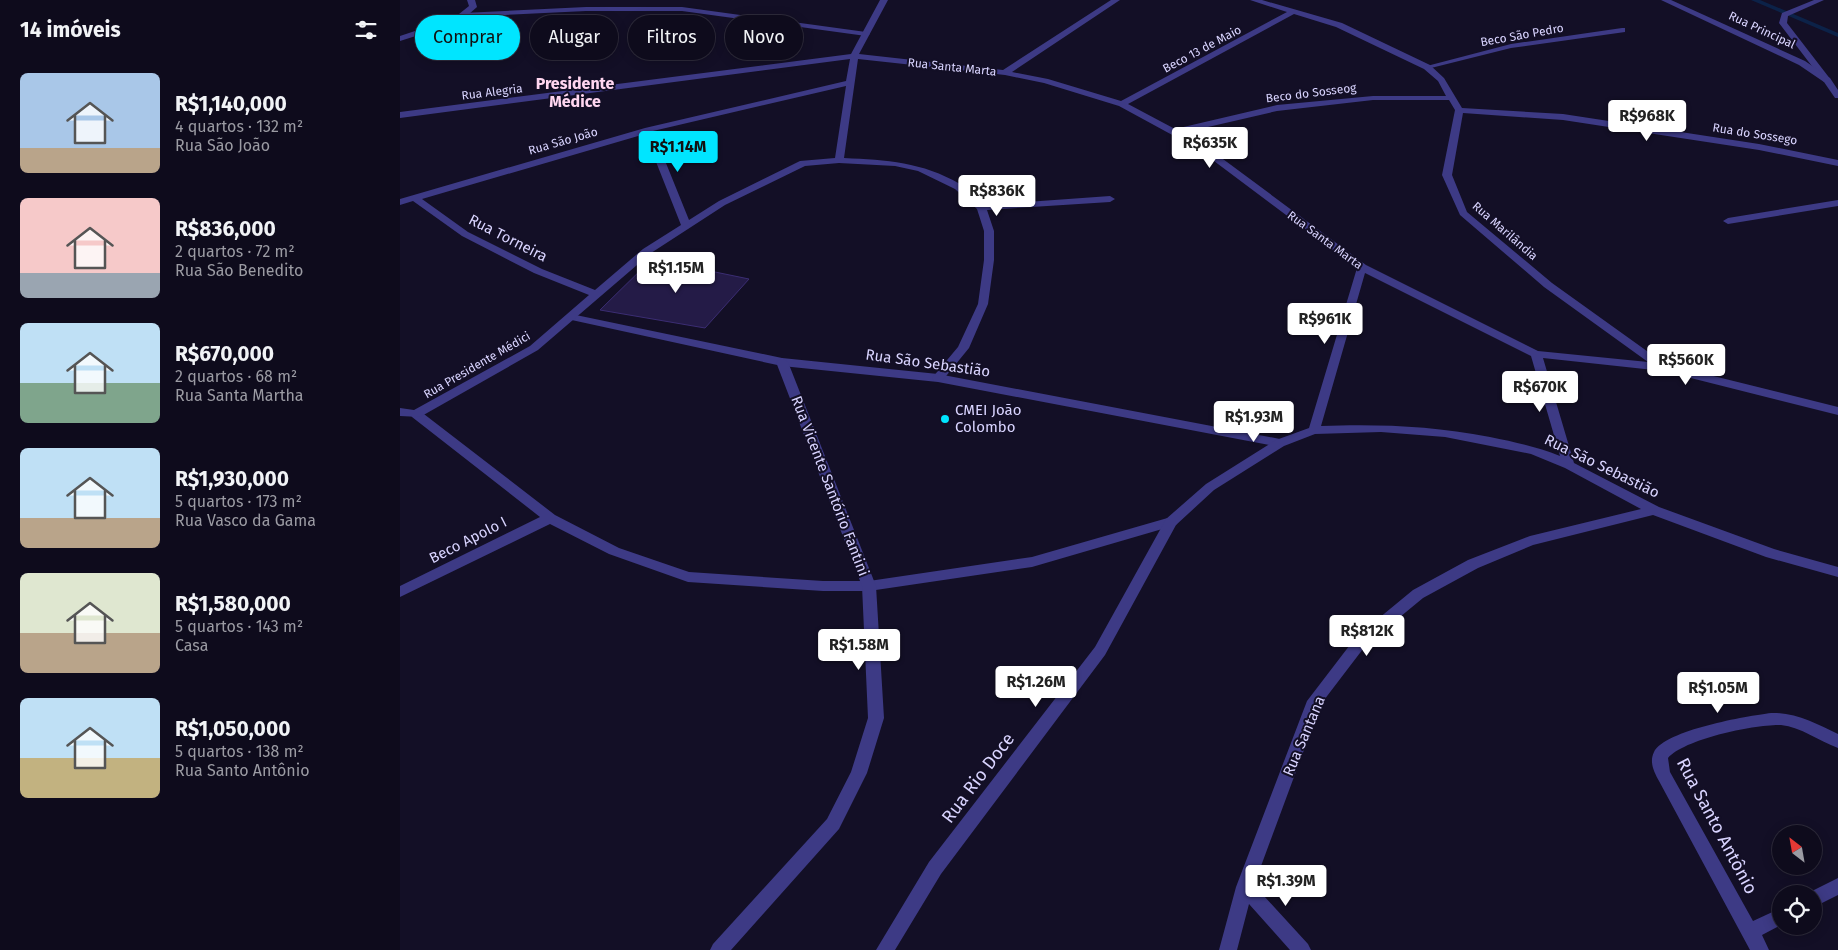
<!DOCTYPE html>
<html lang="pt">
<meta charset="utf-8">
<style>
:root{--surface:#0e0b1c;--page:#1c1929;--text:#f1f3f6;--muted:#9b9ba3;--line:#2e2b3b;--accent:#00e5ff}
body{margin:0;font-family:"Fira Sans",sans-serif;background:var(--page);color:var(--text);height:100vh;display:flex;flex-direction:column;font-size:19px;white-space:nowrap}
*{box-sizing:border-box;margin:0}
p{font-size:16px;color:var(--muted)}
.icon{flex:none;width:28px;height:28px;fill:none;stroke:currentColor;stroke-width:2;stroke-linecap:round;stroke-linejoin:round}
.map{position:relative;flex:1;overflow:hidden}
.sheet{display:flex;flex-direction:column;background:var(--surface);width:400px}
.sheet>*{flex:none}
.guide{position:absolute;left:15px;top:15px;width:475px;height:45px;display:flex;gap:10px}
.needle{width:32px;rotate:329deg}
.tools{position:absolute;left:1372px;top:825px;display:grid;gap:10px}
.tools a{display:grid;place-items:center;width:50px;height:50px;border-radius:50%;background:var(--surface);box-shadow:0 2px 12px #0003,0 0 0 1px var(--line);font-size:25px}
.price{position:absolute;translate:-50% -42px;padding:0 11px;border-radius:5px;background:#fff;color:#222;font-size:16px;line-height:32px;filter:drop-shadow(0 1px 2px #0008)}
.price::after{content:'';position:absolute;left:50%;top:30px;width:15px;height:11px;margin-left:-8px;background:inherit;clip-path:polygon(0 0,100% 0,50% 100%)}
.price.active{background:var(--accent);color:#111}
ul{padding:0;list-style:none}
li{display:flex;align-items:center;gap:15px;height:125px;padding:0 20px}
li span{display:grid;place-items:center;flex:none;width:140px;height:100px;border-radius:8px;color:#555}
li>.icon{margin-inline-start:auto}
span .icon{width:60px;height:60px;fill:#fffc;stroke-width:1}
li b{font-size:21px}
h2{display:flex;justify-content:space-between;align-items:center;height:60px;padding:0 20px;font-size:21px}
.chip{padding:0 18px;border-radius:22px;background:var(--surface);box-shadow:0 2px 12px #0003,0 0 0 1px var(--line);font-size:18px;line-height:45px}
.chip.active{background:var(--accent);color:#111}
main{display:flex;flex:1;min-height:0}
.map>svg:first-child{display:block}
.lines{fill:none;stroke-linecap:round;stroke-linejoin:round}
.stream{fill:#0c2248;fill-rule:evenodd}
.building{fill:#241b47;stroke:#3b2d73}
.service{fill:#3d3a85;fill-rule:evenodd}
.minor{fill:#3d3a85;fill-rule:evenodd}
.tertiary{fill:#3d3a85;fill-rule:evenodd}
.poi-dot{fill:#00e5ff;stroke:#130f26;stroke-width:2}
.labels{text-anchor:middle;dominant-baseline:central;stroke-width:4;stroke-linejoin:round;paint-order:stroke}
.far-street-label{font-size:12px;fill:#d9d4ff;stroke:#130f26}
.street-label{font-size:15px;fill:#d9d4ff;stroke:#130f26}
.poi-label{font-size:15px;fill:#d9d4ff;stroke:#130f26;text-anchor:start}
.far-district-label{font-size:16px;font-weight:bold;fill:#ffd6f0;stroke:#130f26}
.near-street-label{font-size:18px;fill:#d9d4ff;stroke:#130f26}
</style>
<main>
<section class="sheet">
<h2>14 imóveis<svg class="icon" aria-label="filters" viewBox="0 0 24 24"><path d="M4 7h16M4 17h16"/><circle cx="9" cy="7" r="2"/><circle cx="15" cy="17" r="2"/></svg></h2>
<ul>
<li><span style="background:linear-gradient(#a9c7e8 75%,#b9a48a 0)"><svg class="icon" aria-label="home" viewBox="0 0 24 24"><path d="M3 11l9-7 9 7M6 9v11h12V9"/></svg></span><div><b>R$1,140,000</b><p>4 quartos · 132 m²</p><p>Rua São João</p></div></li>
<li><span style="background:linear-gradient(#f6c9c9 75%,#9aa5b1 0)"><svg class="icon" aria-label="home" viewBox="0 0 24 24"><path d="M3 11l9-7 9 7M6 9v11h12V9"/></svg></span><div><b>R$836,000</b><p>2 quartos · 72 m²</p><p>Rua São Benedito</p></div></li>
<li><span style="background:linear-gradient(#bfe0f5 60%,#7fa58c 0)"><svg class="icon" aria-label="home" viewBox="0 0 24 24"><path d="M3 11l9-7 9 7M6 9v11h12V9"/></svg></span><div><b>R$670,000</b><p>2 quartos · 68 m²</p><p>Rua Santa Martha</p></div></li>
<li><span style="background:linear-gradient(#bfe0f5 70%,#b9a48a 0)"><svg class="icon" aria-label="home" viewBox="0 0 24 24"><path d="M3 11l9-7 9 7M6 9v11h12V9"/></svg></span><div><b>R$1,930,000</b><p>5 quartos · 173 m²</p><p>Rua Vasco da Gama</p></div></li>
<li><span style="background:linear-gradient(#dfe7d0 60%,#b9a48a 0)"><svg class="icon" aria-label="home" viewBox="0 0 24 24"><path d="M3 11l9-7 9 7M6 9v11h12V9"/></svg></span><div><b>R$1,580,000</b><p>5 quartos · 143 m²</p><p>Casa</p></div></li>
<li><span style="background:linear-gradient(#bfe0f5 60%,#c2b280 0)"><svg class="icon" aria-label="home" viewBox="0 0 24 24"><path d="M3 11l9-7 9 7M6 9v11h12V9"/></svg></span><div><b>R$1,050,000</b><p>5 quartos · 138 m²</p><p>Rua Santo Antônio</p></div></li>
</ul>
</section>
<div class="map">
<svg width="1438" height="950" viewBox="0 0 1438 950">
<rect width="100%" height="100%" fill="#130f26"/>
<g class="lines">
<path class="stream" d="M1351,0h9l78,33v4z"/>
</g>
<path class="building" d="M252,259l97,20 -44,49 -105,-18z"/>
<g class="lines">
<path class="service" d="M186,7h96l184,25 4,2 -4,2 -184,-25h-96l-123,6 -4,-2 4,-2z
M1222,28h3v4l-114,16 -84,21 -4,-2 88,-23z
M171,314l211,44 156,16 342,65 6,4 -6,4 -342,-65 -156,-16 -215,-47 -1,-2z
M16,410l4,1 135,104 64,33 70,24 134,9h46l163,-24 139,-40 5,2 2,3 -2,3 -144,42 -163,24h-46l-135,-9 -79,-28 -59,-30 -150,73v-11l140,-69 -128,-100 -2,-3 2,-3z"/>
<path class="minor" d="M67,0h8l2,7 -17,15 -60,19v-5l54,-18 15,-12z
M480,0h8l-29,54 144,16 108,-70h9l-108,72 36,7 73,22 166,-89 -37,-12h12l80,23 88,42 14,13 18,30 101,6 196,30 79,16v6l-79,-16 -196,-30 -100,-7 -11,62 15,37 85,71 113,81 173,43v8l-175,-44 -120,-13 31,105 85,44 115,42 64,18v10l-72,-20 -113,-42 -120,30 -55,23 -55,30 -57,47 -45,59 -67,181 54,59 3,6h-21l-41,-46 -12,46h-18l17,-63 71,-186 49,-64 57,-47 55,-30 62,-24 111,-27 -76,-41 -34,-14 -86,-17 -64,-5 -66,2 -31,12 -70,44 -38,35 -71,130 -164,219 -46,76h-19l53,-88 166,-215 71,-128 40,-35 70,-44 33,-12 48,-160 -159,-119 -79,-43 -75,-23 -39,-8 -147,-16 -14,99c43,2 78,4 116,26 8,5 16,14 23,21l127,-9 5,3 -5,3 -123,8 7,21v29l-6,44 -19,44 -27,33h-8l-2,-3 26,-31 20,-43 6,-44v-29l-7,-22 -22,-20 -37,-18 -23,-5 -56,-3 -34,3 -80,39 -74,48 -113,97 -118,67 -20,-1v-8l14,2 116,-64 59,-51 -55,-22 -72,-37 -49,-35 -13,4v-6l245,-71 201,-47 4,-22 -450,59v-6l451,-58zM894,14l42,13 88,42 14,12 8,15h-73l-96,9 -102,24 -47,-25zM446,86l-11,72 -35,3 -81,40 -30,19 -36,-89zM973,100h76l6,10 -13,65 18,40 84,72 104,75 -110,-11 -172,-86 -162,-120 -22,-12 95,-22zM245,134l36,91 -38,24 -48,41 -53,-21 -74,-37 -46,-33zM965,273l166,83 29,100c-23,-9 -45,-14 -70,-19 -59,-11 -109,-13 -169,-11z
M1414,0h10l-36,16 -1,7 44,57 -4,2h-3l-45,-59 3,-10z
M1438,200v6l-110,18 -5,-3 5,-3z
M382,358l6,4 88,224 8,132 -17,55 -28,56 -108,121h-21l3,-6 114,-125 24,-47 17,-54 -6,-132 -86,-224z
M1371,713c24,-1 46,11 67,21v14c-19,-7 -37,-21 -57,-23 -25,-1 -97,14 -113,33l2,14 83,149 28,-13v17l-19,10 7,15h-19l-91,-169c-5,-9 -10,-19 -5,-29 11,-22 93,-36 117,-39z
M1438,878v17l-24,12v-13l-6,-1z"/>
<path class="tertiary" d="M1261,0h10l134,61 25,17 8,12v8h-3l-11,-16 -25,-17z"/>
</g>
<circle class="poi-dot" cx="545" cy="419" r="5"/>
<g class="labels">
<g class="far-street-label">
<text transform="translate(1362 30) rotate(25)">Rua Principal</text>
<text transform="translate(1122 35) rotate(-10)">Beco São Pedro</text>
<text transform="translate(802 49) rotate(-28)">Beco 13 de Maio</text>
<text transform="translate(552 67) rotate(6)">Rua Santa Marta</text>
<text transform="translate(92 92) rotate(-7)">Rua Alegria</text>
<text transform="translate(911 93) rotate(-7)">Beco do Sosseog</text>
<text transform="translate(1355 134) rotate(9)">Rua do Sossego</text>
<text transform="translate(163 141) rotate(-16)">Rua São João</text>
<text transform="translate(1105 231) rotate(41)">Rua Marilândia</text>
<text transform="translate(925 240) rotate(36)">Rua Santa Marta</text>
<text transform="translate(77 365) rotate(-30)">Rua Presidente Médici</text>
</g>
<g class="street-label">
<text transform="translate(108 238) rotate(27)">Rua Torneira</text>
<text transform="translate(528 363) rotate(8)">Rua São Sebastião</text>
<text transform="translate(1202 466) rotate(26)">Rua São Sebastião</text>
<text transform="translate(430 486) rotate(69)">Rua Vicente Santório Fantini</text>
<text transform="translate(68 540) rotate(-27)">Beco Apolo I</text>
<text transform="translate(904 736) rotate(-67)">Rua Santana</text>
</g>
<g class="poi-label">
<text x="555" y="410">CMEI João<tspan x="555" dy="17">Colombo</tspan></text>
</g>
<g class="far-district-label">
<text x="175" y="83">Presidente<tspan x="175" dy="18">Médice</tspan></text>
</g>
<g class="near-street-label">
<text transform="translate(578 778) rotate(-53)">Rua Rio Doce</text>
<text transform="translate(1317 826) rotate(62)">Rua Santo Antônio</text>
</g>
</g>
</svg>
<div class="tools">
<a><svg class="needle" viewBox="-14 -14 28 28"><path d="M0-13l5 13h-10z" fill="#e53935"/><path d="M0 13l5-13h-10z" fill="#9b9ba3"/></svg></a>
<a><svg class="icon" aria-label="locate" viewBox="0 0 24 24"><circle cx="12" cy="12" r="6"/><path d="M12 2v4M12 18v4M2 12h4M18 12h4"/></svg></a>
</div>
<b class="price" style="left:1247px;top:142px">R$968K</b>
<b class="price" style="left:810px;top:169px">R$635K</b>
<b class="price active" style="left:278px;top:173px">R$1.14M</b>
<b class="price" style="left:597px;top:217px">R$836K</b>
<b class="price" style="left:276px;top:294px">R$1.15M</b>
<b class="price" style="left:925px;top:345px">R$961K</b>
<b class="price" style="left:1286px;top:386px">R$560K</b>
<b class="price" style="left:1140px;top:413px">R$670K</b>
<b class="price" style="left:854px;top:443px">R$1.93M</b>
<b class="price" style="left:967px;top:657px">R$812K</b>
<b class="price" style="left:459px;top:671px">R$1.58M</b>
<b class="price" style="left:636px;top:708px">R$1.26M</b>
<b class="price" style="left:1318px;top:714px">R$1.05M</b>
<b class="price" style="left:886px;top:907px">R$1.39M</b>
<div class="guide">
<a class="chip active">Comprar</a>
<a class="chip">Alugar</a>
<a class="chip">Filtros</a>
<a class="chip">Novo</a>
</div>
</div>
</main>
